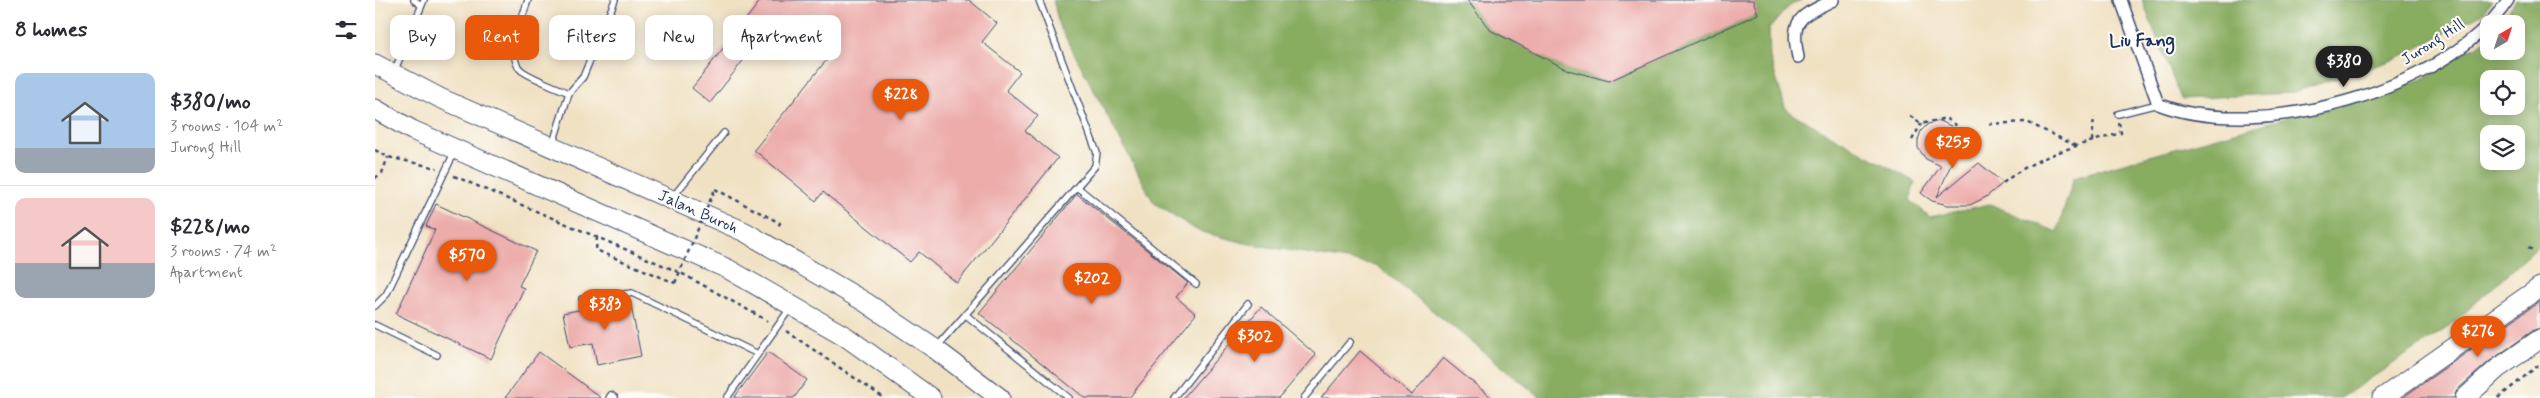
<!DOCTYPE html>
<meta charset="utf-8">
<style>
:root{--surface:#fff;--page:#f7f7f7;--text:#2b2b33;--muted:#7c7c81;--line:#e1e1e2;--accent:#ea580c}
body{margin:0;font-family:Mynerve,sans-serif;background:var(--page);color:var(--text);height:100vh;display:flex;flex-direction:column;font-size:19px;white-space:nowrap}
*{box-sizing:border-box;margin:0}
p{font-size:16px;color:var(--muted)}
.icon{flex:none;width:28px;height:28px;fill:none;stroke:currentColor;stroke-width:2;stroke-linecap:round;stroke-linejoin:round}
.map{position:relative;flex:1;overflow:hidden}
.side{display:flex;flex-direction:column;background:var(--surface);width:375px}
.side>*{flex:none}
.guide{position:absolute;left:15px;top:15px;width:475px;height:45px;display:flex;gap:10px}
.needle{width:32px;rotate:39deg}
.tools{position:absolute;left:2105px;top:15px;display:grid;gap:10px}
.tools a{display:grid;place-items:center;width:45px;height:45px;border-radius:10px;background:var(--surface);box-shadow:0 2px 12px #0003;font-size:25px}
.price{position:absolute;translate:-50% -42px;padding:0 11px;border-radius:18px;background:var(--accent);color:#fff;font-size:16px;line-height:32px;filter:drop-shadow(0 1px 2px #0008)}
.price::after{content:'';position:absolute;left:50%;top:30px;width:15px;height:11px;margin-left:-8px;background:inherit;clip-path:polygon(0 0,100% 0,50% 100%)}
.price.active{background:#222;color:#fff}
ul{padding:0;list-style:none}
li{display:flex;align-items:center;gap:15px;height:125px;padding:0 15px}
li+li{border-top:1px solid var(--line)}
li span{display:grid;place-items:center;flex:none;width:140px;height:100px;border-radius:10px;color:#555}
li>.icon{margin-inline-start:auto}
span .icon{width:60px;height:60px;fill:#fffc;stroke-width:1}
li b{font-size:21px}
h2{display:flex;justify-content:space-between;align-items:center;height:60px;padding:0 15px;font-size:21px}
.chip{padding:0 18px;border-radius:10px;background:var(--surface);box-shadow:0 2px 12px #0003;font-size:18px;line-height:45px}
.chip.active{background:var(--accent);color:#fff}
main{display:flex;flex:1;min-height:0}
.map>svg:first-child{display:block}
.forest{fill:#88ac60;stroke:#526e5f;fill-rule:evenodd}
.building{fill:#ecacaa}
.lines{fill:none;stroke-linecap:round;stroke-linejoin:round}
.lane-casing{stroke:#3b4a6d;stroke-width:8}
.street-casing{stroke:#3b4a6d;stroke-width:14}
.primary-casing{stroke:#3b4a6d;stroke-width:21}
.path{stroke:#3b4a6d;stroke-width:2.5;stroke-dasharray:4 4;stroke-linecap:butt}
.lane{stroke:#fff;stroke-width:5.5}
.street{stroke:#fff;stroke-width:11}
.primary{stroke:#fff;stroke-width:19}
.path-bridge{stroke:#3b4a6d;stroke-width:2.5;stroke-dasharray:4 4;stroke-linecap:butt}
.labels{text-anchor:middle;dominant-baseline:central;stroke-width:4;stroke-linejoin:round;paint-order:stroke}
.street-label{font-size:16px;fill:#1b2f5e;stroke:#fdfcf7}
.neighbourhood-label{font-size:18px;font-weight:bold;fill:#1b2f5e;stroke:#fdfcf7}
</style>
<main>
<section class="side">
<h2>8 homes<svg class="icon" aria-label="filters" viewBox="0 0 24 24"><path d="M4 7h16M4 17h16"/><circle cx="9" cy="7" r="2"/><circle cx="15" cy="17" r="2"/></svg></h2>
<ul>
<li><span style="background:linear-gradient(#a9c7e8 75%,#9aa5b1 0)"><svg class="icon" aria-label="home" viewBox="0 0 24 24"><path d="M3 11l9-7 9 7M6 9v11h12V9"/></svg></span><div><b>$380/mo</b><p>3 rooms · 104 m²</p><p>Jurong Hill</p></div></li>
<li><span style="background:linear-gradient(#f6c9c9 65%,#9aa5b1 0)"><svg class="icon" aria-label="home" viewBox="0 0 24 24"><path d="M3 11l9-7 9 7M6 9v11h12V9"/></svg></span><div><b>$228/mo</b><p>3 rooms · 74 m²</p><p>Apartment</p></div></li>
</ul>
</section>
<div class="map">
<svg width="2165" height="398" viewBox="0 0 2165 398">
<rect width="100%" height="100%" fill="#fdfcf7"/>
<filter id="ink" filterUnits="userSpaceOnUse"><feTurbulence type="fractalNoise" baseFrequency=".02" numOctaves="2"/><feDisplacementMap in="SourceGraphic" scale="10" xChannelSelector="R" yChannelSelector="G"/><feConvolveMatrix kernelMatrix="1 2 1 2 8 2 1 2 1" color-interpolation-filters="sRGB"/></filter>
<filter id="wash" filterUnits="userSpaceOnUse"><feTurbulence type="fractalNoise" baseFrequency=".0096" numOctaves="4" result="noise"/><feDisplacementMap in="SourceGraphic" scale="20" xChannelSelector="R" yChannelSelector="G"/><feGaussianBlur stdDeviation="1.12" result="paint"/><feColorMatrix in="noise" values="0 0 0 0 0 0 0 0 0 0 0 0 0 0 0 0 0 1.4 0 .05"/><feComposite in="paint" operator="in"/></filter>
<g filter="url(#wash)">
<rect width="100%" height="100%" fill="#f0e1c3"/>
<path class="forest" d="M678,0h414l23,30 78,40 41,11 149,-67 -5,-14h48l-13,7 -19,22 1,29 16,52 129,72 -5,18 20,17 60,-13 67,28 17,-55 347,-97 68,-42v13h27v-27h-16l16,-24h24v245l-90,81 -109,72h-800l-165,-133 -131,-22 -47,-12 -44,-28 -95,-178zM2114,79h27v27h-27zM2114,134h27v27h-27z
M1767,0h350l-9,13 -86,46 -107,34 -109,6z"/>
<g id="blocks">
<path class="building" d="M386,0h208l28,23 -15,19 38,30 -14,18 32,26 -13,15 33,27 -101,125 -38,-31 -9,10 -87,-70 -7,9 -62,-51 79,-98 -22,-3 -37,-28 -64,82 -18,-15z
M1092,0h286l5,14 -149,67 -41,-11 -78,-40z
M1565,121l11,5 8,10v9l-22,52 42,-34 24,20 -17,14 -16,8h-22l-16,-4 -11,-8 20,-27 -15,-7 -8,-11v-8l3,-9 7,-7z
M702,194l111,89 -12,14 20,17 -67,84h-44l-106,-85z
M61,204l100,47 -17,35 5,2 -33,71 -95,-45 39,-84 -9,-4z
M255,300l11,56 -44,9 -4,-22 -23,4 -7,-34z
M2165,301v27l-6,2 -44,31 -33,29 -3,8h-52z
M886,307l55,48 -37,43h-96z
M985,351l52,44 31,-37 49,40h-171z
M164,352l37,27 25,19h-96z
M393,352l39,28 -13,18h-60z"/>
</g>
</g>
<g filter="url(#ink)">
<use href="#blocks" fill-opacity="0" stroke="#3b4a6d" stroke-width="1"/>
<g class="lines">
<defs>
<path id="lane" d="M39,0l7,5
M153,0c-5,17 -24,57 -6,71 14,9 32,15 47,22l-16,50
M19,72l30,-72
M194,93l14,-16 32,-77
M1743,114l40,-10
M702,187l119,97
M297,198l52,-65
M207,299l50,-6 126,61
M0,306l11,-11 69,-144
M591,315l103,83
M0,325l62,30
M562,347l158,-181 2,-13 -58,-153
M234,398l2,-3 4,3
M352,398l64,-91
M799,398l74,-94
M929,398l46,-56"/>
<path id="street" d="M1746,0l37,104c100,39 290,-13 350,-104
M1423,57c-8,-39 2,-40 35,-57"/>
<path id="primary" d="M0,64l65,34 305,134 120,70 70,47 65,49
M0,109l37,21 316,139 117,67 86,62
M2007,398l158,-111
M2090,398l32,-29 43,-30"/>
</defs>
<use href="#lane" class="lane-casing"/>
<use href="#street" class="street-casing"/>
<use href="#primary" class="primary-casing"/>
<path class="path" d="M1535,116l11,8 25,-6 14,10
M1614,124l38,-2 49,24
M1537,140l9,-16
M1717,141l2,-24
M0,150l13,7 49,11
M79,176l227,97 87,48
M0,178l7,-5 6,-16
M1628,183c34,-28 76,-38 118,-50l-2,-10
M340,189l65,34 -3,5
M222,237l-1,13 79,33
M2153,248l6,2
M411,331l98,67
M2123,398l42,-34"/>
<use href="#lane" class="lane"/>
<use href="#street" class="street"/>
<use href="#primary" class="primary"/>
<path class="path-bridge" d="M300,283l40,-94"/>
</g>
</g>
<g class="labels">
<g class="street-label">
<text transform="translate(2058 42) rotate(-33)">Jurong Hill</text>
<text transform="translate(323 212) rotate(24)">Jalan Buroh</text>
</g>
<g class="neighbourhood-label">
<text x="1767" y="41">Liu Fang</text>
</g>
</g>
</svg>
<div class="tools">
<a><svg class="needle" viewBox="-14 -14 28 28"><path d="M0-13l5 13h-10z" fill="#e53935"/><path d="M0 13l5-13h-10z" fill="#7c7c81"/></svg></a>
<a><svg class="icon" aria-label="locate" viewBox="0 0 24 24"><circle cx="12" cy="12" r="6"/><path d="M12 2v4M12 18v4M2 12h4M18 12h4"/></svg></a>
<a><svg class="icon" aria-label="layers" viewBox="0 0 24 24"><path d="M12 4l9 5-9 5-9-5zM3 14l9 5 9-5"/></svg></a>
</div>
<b class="price active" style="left:1969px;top:88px">$380</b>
<b class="price" style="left:526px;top:121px">$228</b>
<b class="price" style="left:1578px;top:169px">$255</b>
<b class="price" style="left:92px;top:282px">$570</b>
<b class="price" style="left:717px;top:305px">$202</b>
<b class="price" style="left:230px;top:331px">$383</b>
<b class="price" style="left:2103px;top:358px">$276</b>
<b class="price" style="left:880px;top:363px">$302</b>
<div class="guide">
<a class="chip">Buy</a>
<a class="chip active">Rent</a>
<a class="chip">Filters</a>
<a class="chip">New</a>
<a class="chip">Apartment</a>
</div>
</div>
</main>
